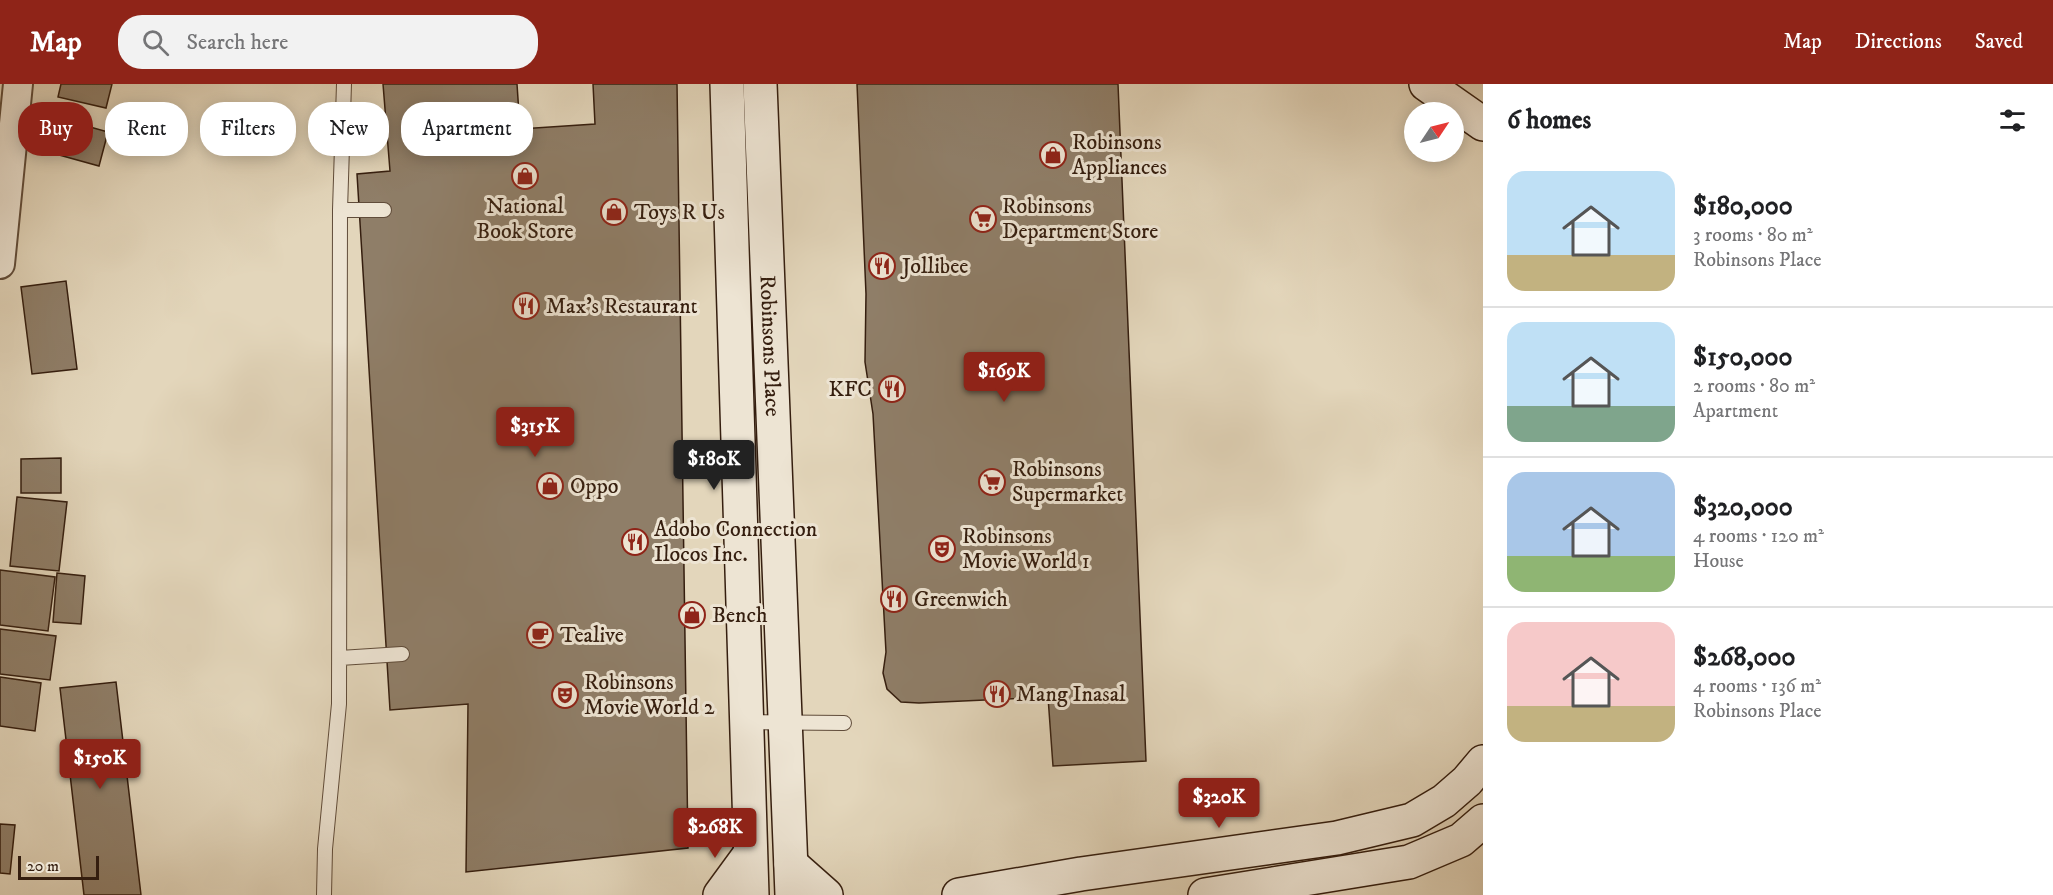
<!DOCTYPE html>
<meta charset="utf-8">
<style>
:root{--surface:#fff;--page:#f2f2f2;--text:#202124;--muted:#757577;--line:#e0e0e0;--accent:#8f2418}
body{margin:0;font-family:"IM FELL DW Pica",serif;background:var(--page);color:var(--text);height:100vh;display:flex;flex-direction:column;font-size:22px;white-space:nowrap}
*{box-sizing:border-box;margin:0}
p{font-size:20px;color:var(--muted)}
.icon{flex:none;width:33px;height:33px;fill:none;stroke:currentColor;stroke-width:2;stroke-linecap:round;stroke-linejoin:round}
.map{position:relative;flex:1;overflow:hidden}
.panel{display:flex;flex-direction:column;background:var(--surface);width:570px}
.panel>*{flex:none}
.top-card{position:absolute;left:18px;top:18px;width:570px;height:54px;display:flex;gap:12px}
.needle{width:39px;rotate:55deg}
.buttons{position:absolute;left:1404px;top:18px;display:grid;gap:12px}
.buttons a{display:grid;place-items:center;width:60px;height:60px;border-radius:50%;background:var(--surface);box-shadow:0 3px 15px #0003;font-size:30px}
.scale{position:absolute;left:18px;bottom:15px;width:81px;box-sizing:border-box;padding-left:6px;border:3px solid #351e0f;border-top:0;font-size:16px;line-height:21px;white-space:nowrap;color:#351e0f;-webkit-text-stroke:4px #ede4d3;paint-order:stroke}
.price{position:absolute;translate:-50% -51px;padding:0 14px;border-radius:6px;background:var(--accent);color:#fff;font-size:20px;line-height:39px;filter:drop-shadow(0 2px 3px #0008)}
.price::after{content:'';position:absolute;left:50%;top:36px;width:18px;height:14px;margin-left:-9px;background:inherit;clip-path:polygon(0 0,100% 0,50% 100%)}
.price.active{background:#222;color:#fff}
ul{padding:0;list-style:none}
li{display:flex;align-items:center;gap:18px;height:150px;padding:0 24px}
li+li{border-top:2px solid var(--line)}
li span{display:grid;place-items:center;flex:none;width:168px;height:120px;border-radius:18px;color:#555}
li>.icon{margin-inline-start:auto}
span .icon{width:72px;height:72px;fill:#fffc;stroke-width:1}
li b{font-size:26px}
h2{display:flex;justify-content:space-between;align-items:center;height:72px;padding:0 24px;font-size:26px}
.pill{padding:0 21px;border-radius:24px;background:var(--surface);box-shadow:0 3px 15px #0003;font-size:21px;line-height:54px}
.pill.active{background:var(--accent);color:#fff}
header{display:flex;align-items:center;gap:36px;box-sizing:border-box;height:84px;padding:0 30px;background:var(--accent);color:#fff}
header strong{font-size:28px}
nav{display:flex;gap:33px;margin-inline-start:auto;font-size:21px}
.search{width:420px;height:54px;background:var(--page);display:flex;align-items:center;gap:15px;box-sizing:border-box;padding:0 21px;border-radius:24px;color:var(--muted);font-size:22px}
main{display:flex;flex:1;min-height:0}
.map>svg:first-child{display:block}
.building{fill:#8f7e68;stroke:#351e0f;stroke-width:1.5}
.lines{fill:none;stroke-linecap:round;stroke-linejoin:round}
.lane-casing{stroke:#604c3a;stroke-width:16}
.street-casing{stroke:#604c3a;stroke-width:32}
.secondary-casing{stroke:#351e0f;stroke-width:36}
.lane{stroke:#ede4d3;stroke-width:14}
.street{stroke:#ede4d3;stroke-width:28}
.secondary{stroke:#ede4d3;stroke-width:33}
.labels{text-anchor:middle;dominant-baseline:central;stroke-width:6;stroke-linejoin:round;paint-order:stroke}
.poi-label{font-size:22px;fill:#351e0f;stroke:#ede4d3;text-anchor:start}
.street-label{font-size:22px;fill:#351e0f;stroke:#ede4d3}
</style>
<header>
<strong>Map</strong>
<div class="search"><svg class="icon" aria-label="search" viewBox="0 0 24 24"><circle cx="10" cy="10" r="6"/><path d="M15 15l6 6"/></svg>Search here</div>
<nav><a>Map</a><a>Directions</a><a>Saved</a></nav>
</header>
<main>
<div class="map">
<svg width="1483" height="811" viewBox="0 0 1483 811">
<rect width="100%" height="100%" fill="#e3d6bb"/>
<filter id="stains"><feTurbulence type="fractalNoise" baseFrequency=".00333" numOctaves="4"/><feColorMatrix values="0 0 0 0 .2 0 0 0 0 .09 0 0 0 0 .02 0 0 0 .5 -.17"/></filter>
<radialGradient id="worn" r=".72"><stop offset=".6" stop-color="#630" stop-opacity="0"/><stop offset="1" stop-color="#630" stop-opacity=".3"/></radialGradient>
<path class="building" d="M61,0h51l-6,24 -48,-11z
M383,0h134l3,45 75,-5 -2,-40h84l11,764 -222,24 2,-168 -78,6 -33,-536 33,-3z
M857,0h261l28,677 -93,5 -5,-69 -129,6 -18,-1 -14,-13 -4,-16 3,-21 -13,-238 -8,-52 1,-68z
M33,27l75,21 -9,34 -76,-21z
M66,197l11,88 -45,5 -11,-87z
M61,374v35h-40v-34z
M17,413l50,5 -8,69 -49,-5z
M0,486l55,7 -7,54 -48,-6z
M57,489l28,3 -4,48 -28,-2z
M0,545l56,7 -6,44 -50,-6z
M0,593l41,6 -6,48 -35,-5z
M116,598l25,213h-57l-24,-207z
M0,740l15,1 -5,49 -10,-1z"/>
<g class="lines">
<defs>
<path id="lane" d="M340,126h44
M340,574l62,-4
M747,638l97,1
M324,811l1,-46 14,-145 1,-494 4,-126"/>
<path id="street" d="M0,180l18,-180"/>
<g id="secondary">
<path d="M727,0l25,811"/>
<path id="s1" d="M760,0l32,811"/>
<path d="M1426,0l57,40"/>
<path d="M791,780l35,31"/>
<path d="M720,811l30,-41"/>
<path d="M959,811l122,-21 256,-36 75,-18 32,-19 23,-20 16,-19"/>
<path d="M1205,811l204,-33 52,-22 22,-19"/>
</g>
</defs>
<use href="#lane" class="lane-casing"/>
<use href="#street" class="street-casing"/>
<use href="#secondary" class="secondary-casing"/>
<use href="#lane" class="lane"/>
<use href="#street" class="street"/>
<use href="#secondary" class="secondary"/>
</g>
<defs>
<symbol id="shop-ring" viewBox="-11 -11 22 22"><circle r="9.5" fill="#ede4d3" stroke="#8f2418" stroke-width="1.5"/><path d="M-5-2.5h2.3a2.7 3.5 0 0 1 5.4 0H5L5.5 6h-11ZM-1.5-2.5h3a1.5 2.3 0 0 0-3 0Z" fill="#8f2418"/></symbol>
<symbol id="supermarket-ring" viewBox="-11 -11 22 22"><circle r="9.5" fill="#ede4d3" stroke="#8f2418" stroke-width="1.5"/><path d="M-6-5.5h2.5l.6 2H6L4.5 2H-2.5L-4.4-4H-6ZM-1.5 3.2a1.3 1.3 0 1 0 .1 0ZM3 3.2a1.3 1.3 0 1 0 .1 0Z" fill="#8f2418"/></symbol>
<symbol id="restaurant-ring" viewBox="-11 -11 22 22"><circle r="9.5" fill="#ede4d3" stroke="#8f2418" stroke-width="1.5"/><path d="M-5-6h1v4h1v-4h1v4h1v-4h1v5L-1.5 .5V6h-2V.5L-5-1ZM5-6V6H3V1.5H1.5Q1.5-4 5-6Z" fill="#8f2418"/></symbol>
<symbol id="theatre-ring" viewBox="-11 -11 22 22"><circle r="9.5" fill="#ede4d3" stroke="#8f2418" stroke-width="1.5"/><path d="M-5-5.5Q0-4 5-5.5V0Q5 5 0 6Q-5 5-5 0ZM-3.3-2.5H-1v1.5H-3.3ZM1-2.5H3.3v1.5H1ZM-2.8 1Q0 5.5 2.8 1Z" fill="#8f2418"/></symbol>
<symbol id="cafe-ring" viewBox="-11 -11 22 22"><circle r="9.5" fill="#ede4d3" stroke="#8f2418" stroke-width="1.5"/><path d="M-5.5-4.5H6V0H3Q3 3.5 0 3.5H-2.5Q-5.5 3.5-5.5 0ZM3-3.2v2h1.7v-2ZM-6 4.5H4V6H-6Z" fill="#8f2418"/></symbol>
</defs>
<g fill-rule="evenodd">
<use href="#shop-ring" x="1038" y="56" width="30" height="30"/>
<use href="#shop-ring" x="510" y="77" width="30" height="30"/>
<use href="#shop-ring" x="599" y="113" width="30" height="30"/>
<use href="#supermarket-ring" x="968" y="120" width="30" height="30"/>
<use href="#restaurant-ring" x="867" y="167" width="30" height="30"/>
<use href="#restaurant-ring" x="511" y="207" width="30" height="30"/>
<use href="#restaurant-ring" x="877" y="290" width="30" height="30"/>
<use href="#supermarket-ring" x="977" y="383" width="30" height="30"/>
<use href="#shop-ring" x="535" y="387" width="30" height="30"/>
<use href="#restaurant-ring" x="620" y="443" width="30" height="30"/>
<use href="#theatre-ring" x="927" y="450" width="30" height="30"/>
<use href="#restaurant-ring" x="879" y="500" width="30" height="30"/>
<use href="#shop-ring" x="677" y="516" width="30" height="30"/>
<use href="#cafe-ring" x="525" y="536" width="30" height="30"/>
<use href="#restaurant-ring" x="982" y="595" width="30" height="30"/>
<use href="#theatre-ring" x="550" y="596" width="30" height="30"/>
</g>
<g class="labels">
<g class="poi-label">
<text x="1072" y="58">Robinsons<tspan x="1072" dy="25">Appliances</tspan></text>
<text x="525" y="122" text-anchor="middle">National<tspan x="525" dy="25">Book Store</tspan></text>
<text x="1002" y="122">Robinsons<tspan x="1002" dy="25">Department Store</tspan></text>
<text x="634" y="128">Toys R Us</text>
<text x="902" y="182">Jollibee</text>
<text x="546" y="222">Max's Restaurant</text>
<text x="872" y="305" text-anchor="end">KFC</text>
<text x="1012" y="385">Robinsons<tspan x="1012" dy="25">Supermarket</tspan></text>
<text x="570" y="402">Oppo</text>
<text x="654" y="445">Adobo Connection<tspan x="654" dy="25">Ilocos Inc.</tspan></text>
<text x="962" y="452">Robinsons<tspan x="962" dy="25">Movie World 1</tspan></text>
<text x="914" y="515">Greenwich</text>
<text x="712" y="531">Bench</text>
<text x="560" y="551">Tealive</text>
<text x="584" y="598">Robinsons<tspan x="584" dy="25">Movie World 2</tspan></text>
<text x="1016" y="610">Mang Inasal</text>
</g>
<g class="street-label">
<text stroke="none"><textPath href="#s1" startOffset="262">Robinsons Place</textPath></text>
</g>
</g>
<rect width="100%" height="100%" filter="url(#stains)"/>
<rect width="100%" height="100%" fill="url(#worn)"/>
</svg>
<div class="buttons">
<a><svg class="needle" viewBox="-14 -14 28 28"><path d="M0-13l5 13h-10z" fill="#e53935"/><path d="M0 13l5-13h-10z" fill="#757577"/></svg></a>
</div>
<div class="scale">20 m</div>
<b class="price" style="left:1004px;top:319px">$169K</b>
<b class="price" style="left:535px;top:374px">$315K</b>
<b class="price active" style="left:714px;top:407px">$180K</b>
<b class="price" style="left:100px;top:706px">$150K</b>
<b class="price" style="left:1219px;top:745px">$320K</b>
<b class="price" style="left:715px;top:775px">$268K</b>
<div class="top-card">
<a class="pill active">Buy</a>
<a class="pill">Rent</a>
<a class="pill">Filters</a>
<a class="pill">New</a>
<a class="pill">Apartment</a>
</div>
</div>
<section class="panel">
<h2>6 homes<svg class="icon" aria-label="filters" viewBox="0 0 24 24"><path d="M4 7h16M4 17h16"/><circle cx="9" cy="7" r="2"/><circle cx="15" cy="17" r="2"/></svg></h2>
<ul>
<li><span style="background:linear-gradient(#bfe0f5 70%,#c2b280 0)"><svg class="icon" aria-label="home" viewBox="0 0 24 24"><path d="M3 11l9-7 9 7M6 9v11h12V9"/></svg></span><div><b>$180,000</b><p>3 rooms · 80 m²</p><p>Robinsons Place</p></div></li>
<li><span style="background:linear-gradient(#bfe0f5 70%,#7fa58c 0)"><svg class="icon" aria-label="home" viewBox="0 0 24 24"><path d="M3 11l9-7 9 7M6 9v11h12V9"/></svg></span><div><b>$150,000</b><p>2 rooms · 80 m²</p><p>Apartment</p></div></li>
<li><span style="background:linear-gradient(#a9c7e8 70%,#8fb573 0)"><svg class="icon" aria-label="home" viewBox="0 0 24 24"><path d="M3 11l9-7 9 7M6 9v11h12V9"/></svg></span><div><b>$320,000</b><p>4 rooms · 120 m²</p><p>House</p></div></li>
<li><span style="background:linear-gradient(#f6c9c9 70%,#c2b280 0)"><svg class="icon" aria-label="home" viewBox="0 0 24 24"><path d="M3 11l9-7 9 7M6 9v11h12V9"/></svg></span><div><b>$268,000</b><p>4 rooms · 136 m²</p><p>Robinsons Place</p></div></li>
</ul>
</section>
</main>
